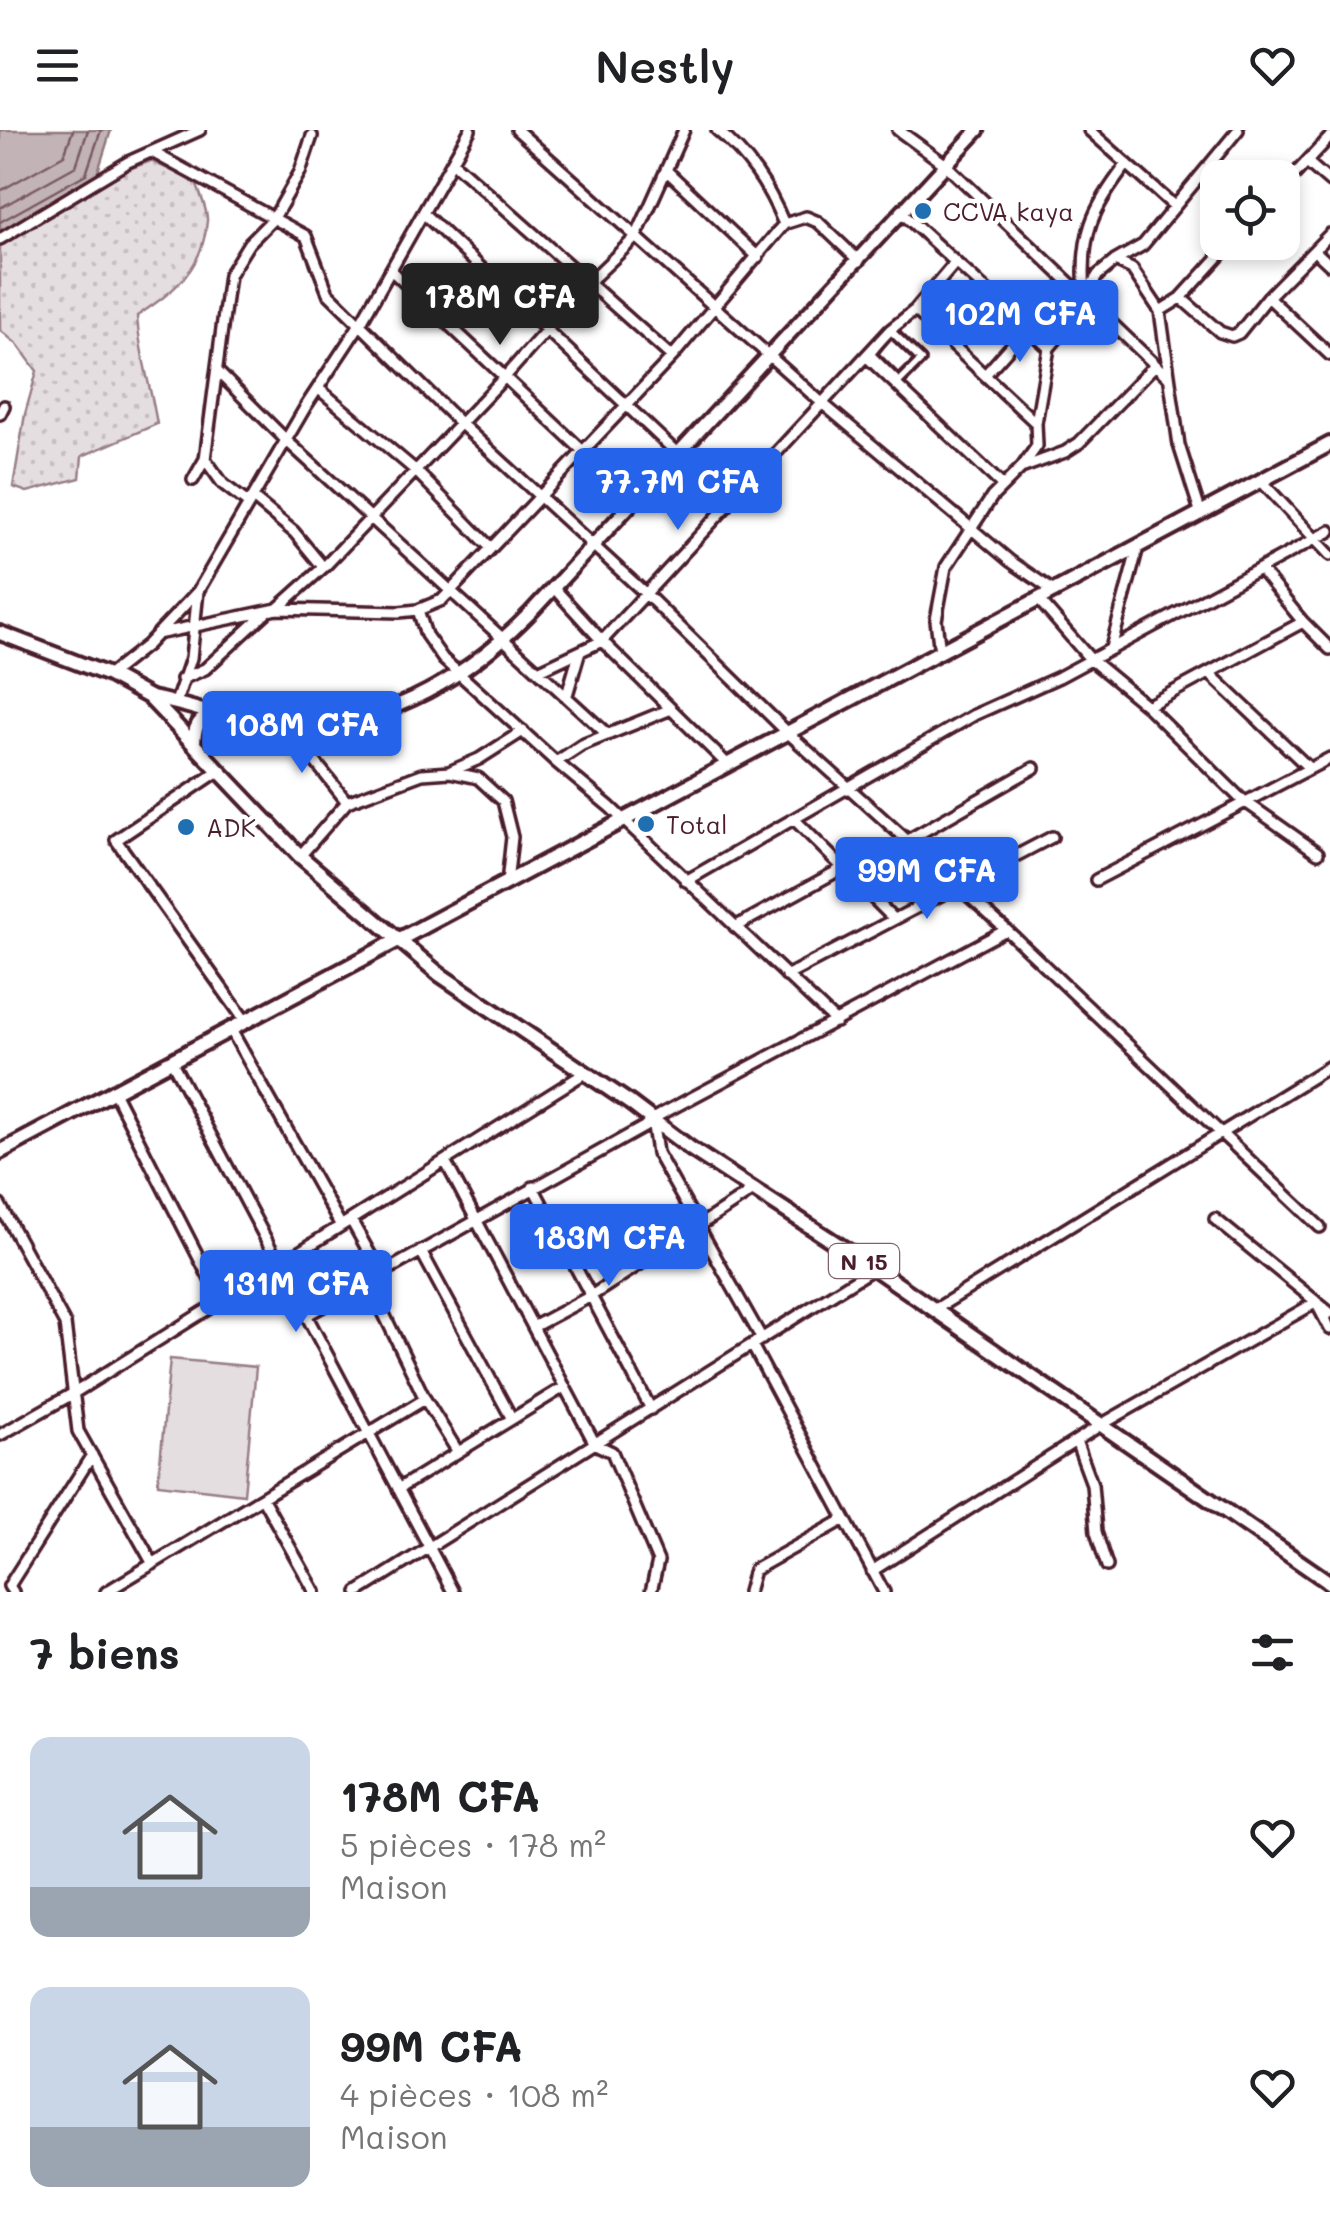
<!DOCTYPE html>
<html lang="fr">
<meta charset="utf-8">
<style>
:root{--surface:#fff;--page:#f2f2f2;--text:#202124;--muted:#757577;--accent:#2563eb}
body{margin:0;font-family:Mali,sans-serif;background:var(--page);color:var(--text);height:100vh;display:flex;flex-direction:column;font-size:38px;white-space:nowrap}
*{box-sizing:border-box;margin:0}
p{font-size:32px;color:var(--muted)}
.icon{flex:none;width:55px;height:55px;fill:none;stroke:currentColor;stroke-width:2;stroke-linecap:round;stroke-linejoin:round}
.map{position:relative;height:1462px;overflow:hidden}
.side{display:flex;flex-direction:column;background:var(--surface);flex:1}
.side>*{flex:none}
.buttons{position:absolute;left:1200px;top:30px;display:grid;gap:20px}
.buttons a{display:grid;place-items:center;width:100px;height:100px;border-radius:20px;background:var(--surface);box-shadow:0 5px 15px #0003;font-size:50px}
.price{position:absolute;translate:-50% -85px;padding:0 22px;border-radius:10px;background:var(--accent);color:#fff;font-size:32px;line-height:65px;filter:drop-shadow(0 2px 5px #0008)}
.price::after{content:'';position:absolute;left:50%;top:60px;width:30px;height:22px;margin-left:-15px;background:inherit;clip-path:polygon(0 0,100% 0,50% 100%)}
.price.selected{background:#222;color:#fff}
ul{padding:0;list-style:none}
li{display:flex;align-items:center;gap:30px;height:250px;padding:0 30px}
li span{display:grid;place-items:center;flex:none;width:280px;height:200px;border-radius:20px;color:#555}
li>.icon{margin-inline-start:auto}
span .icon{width:120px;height:120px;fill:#fffc;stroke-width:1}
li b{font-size:42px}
h2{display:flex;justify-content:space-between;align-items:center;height:120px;padding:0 30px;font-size:42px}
header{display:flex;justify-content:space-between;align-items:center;height:130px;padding:0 30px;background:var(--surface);font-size:45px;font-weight:600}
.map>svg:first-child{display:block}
.grass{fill:url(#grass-dots);stroke:#987e86;stroke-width:2.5}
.pitch{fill:#e5dee0;stroke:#987e86;stroke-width:2.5}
.water{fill:#c1b3b6;stroke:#91787e;stroke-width:2.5}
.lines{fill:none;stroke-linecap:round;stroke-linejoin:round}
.shore{stroke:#7a5a63;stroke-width:2.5}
.pedestrian-casing{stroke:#4a1f2b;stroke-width:14}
.minor-casing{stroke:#4a1f2b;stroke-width:16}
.secondary-casing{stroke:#4a1f2b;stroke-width:19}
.primary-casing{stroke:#4a1f2b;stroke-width:20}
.pedestrian{stroke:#fff;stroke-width:6}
.minor{stroke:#fff;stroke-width:9}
.secondary{stroke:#fff;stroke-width:11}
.primary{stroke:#fff;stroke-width:12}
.poi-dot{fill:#1f6fb2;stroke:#fff;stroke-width:4}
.labels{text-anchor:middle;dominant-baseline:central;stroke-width:9;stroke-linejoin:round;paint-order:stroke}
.shield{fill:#fff;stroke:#80626b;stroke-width:2.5}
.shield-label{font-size:22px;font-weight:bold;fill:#4a1f2b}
.poi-label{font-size:25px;fill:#4a1f2b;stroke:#fff;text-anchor:start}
</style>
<header><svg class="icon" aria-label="menu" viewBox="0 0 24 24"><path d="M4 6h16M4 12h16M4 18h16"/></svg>Nestly<svg class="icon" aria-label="heart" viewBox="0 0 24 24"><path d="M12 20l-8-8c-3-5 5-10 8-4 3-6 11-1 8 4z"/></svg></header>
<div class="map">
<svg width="1330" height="1462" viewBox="0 0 1330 1462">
<defs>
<pattern id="grass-dots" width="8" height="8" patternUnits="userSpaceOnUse" patternTransform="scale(2.5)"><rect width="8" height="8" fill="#e5dee0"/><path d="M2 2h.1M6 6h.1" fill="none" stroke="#c6bec0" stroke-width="1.8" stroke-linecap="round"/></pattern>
</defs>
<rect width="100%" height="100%" fill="#fff"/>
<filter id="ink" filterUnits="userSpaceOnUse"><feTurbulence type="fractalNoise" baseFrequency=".01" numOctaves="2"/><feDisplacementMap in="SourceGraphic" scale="20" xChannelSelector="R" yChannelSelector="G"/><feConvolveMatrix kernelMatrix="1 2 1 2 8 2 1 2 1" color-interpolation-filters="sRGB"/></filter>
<g filter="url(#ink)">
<path class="grass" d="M151,31l45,21c3,11 12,27 11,39 -4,49 -33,70 -70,95 2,37 14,71 20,108l-75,32 -2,22 -53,14 -14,-5 12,-73 12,-43 -19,-26 -18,-15v-96l95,-53z"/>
<path class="pitch" d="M170,1229l86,8 -12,127 -86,-10z"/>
<path class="water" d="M0,0h111l-16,51 -95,53z"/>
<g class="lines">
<path class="shore" d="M0,61l64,-36 9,-25
M0,78l76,-42 12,-36
M0,92l86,-48 15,-44"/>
<defs>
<path id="pedestrian" d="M890,200l31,30 -22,22 -28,-28z"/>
<path id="minor" d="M517,0l305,273 188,158 45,31
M717,0c32,27 51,55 67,94
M898,0l48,35 222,212
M1089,0l84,75
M152,22l154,84 22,57 131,129 188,173 141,138 224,202 308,292
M453,32l219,195
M1307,32l23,20
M667,41l91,86
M1282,58l48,-51
M424,84l254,240 55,47
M903,84l146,134
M0,109l128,-77 72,-32
M1315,121l15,14
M1115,131l17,8 28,42 19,134 22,69
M391,140l193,182
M1085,163c-5,-58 7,-84 42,-129
M1268,167l62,58
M1181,168l39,34 12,4 7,-3 29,-36 62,-63
M915,180l121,113
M1160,181l21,-13 51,-56
M866,226l136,129
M217,241l71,71 320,293
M985,245l42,-47
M319,259l96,81 76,78
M0,284l4,-8
M205,329l18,25 26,20
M1024,337l41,-15 14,-9 76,-78
M193,350l12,-21 24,-184 20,-32 25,-25 26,-46 12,-36
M1262,352l68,73
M253,368l41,34 29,35
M1260,439l43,53 27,27
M553,457l49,54 126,124
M1039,470l51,59 57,47 93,92 78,55
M277,479l49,-44 178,-187 85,-96 47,-45 48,-107
M418,480l8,25 17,24 113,103 54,45 226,215
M157,504l120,-25 122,3 19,-2 24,-10 230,-243 112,-133 22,-7 12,5 41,39
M1111,518l27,-101
M940,522l-4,-32 10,-53 46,-70 30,-30 15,-21 -1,-23 13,-75 31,-37 5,-15 13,-21 17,-14 28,-16 95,-115
M538,541l64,-30 288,-311 25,-20 40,-47
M1210,544l99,94
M109,545l38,-30 51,-54 108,-185 54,-82 110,-194
M182,549l23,-10 62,-57
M567,565l12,-41
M176,572l15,-44 7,-67
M1147,576l156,-84
M287,596l60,76
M556,632l26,-17 89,-36
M220,640l-104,70 130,182
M451,641l28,-12 44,-28
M794,689l99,99
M908,710l126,-72
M300,726l47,-54 75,-28 28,-2 28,6 25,23 9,36 -5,46
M1096,750l234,-122
M686,751l288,-166 85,-38 271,-146
M735,797l108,-59
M786,846l266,-139
M231,900l110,196
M171,930l282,532
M113,960l108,211
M652,989l5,34 105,186
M445,1031l150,283 17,8 46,109 -7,31
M533,1057l118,222
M0,1075l65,119 13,107 75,133
M1215,1089l115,94
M351,1090l30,54
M421,1121l91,168
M368,1151l57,118 33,53
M1319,1178l11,21
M934,1180l396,-244
M307,1185l337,-188 8,-8 354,-189
M533,1197l58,-31 164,-107
M752,1215l132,247
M0,1305l74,-42 511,-320
M1076,1311l16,43 4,48 11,34
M398,1359l166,-102
M263,1369l52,93
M872,1441l227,-145 216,-123
M13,1462l-4,-6 83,-131
M106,1462l319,-193
M358,1462l516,-324
M748,1462l6,-22 91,-51"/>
<path id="secondary" d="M149,567c41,8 80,24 121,28 102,10 193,-43 261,-113l447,-482"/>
<path id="primary" d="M0,503l109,42 40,22 151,159 139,118 191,129 61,46 183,119 456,315
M194,612c1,-21 8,-26 28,-26
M0,1022l1330,-708"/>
</defs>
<use href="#pedestrian" class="pedestrian-casing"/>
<use href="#minor" class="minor-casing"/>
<use href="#secondary" class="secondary-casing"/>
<use href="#primary" class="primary-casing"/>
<use href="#pedestrian" class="pedestrian"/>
<use href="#minor" class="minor"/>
<use href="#secondary" class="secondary"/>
<use href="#primary" class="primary"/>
</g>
</g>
<g class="poi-dot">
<circle cx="923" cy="81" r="10"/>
<circle cx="646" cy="694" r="10"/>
<circle cx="186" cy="697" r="10"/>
</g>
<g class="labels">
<rect class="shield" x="829" y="1114" width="70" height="34" rx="8"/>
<g class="shield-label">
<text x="864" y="1131">N 15</text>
</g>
<g class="poi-label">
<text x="943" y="81">CCVA kaya</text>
<text x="666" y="694">Total</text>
<text x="206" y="697">ADK</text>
</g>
</g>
</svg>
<div class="buttons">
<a><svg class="icon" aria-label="locate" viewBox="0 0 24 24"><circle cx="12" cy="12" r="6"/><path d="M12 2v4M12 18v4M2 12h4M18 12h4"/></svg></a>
</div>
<b class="price selected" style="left:500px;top:218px">178M CFA</b>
<b class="price" style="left:1020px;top:235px">102M CFA</b>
<b class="price" style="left:678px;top:403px">77.7M CFA</b>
<b class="price" style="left:302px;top:646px">108M CFA</b>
<b class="price" style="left:927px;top:792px">99M CFA</b>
<b class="price" style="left:609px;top:1159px">183M CFA</b>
<b class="price" style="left:296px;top:1205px">131M CFA</b>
</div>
<section class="side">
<h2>7 biens<svg class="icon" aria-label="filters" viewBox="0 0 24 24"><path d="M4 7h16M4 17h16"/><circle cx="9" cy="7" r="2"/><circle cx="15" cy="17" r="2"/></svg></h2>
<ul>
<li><span style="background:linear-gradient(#c9d6e8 75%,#9aa5b1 0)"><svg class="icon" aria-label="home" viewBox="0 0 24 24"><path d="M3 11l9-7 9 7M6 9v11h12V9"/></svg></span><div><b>178M CFA</b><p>5 pièces · 178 m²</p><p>Maison</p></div><svg class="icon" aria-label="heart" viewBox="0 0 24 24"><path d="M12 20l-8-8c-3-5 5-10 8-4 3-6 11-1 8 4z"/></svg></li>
<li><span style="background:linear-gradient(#c9d6e8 70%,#9aa5b1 0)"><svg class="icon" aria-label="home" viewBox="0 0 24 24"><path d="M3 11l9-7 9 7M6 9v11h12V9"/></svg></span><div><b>99M CFA</b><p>4 pièces · 108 m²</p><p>Maison</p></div><svg class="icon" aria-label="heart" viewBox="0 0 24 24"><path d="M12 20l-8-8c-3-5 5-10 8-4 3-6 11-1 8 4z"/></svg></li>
</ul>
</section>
